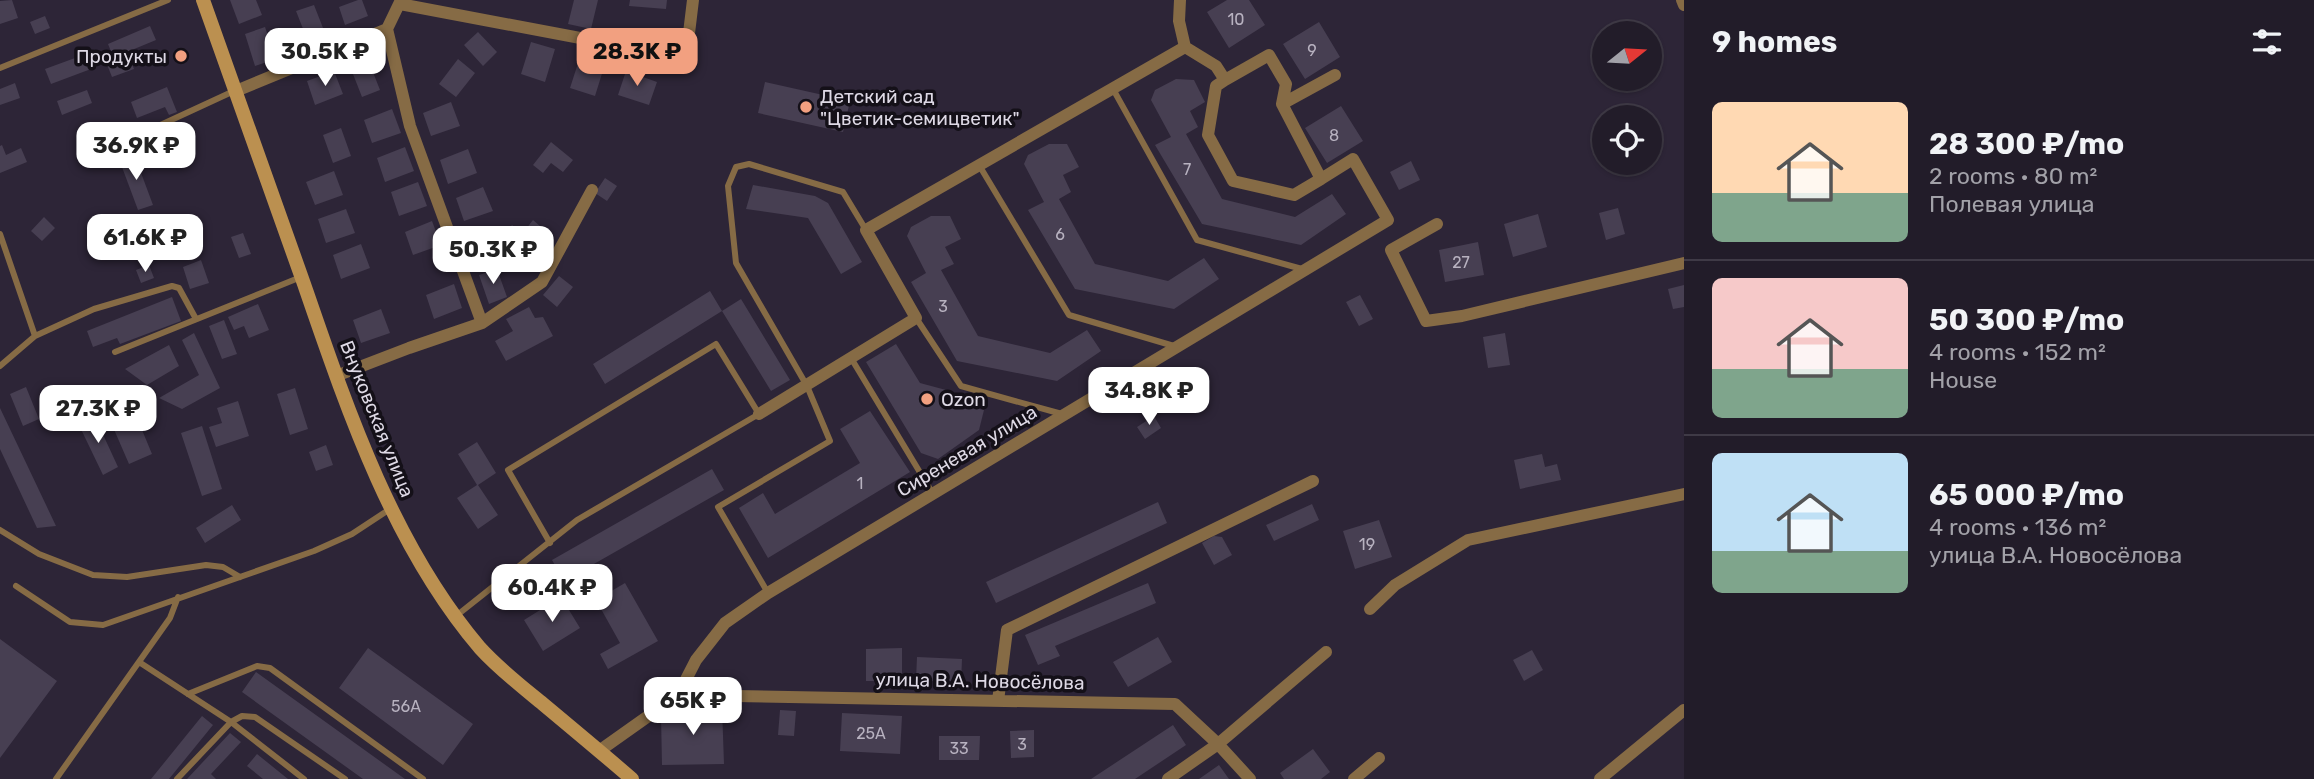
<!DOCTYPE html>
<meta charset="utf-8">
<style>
:root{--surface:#221c29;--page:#2e2935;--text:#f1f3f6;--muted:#a2a1a8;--line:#3f3a46;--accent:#f2a080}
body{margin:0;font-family:Rubik,sans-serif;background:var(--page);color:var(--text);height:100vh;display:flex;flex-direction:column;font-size:26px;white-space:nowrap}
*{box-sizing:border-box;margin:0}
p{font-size:23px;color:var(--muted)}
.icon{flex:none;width:38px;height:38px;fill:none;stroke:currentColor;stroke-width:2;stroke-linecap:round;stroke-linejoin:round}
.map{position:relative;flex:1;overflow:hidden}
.sheet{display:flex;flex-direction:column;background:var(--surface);width:630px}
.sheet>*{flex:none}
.needle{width:46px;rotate:72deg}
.tools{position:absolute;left:1592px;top:21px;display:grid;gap:14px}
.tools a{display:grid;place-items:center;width:70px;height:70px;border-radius:50%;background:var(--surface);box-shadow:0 2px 5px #0004,0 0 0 2px var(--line);font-size:35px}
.price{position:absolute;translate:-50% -60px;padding:0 16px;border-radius:14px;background:#fff;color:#222;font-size:23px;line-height:46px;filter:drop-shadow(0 2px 4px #0008)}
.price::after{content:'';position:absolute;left:50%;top:42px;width:21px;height:16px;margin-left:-10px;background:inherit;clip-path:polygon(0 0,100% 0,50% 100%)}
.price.current{background:var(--accent);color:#111}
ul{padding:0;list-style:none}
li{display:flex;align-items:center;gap:21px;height:175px;padding:0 28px}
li+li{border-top:2px solid var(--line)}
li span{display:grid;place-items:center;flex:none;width:196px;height:140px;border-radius:10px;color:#555}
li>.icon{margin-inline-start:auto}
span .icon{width:84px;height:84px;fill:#fffc;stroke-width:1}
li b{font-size:30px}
h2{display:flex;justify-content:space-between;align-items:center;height:84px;padding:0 28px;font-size:30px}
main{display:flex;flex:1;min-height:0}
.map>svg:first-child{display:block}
.building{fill:#473f52}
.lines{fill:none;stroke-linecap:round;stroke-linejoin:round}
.service{stroke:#866b45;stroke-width:6}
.minor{stroke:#866b45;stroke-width:12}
.secondary{stroke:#bb9050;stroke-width:14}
.poi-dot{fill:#f2a080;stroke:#141018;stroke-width:2.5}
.labels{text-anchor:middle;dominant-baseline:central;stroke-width:7;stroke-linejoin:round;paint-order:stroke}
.number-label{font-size:16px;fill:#b8b2c0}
.poi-label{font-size:19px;fill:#ded9e5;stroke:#141018;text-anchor:start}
.street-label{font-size:19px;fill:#ded9e5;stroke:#141018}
</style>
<main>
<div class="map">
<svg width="1684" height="779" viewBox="0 0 1684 779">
<rect width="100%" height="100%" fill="#2d2537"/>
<path class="building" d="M12,0l6,18 -18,6v-23z
M230,0h26l6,15 -23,9z
M358,0h4l6,16 -23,9 -6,-18z
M574,0h24l-7,29 -23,-5z
M630,0h37l-1,9 -37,-3z
M1227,0h22l16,25 -36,23 -22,-36z
M314,5l11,28 -18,6 -11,-28z
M45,16l5,12 -15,6 -5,-12z
M1319,22l21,35 -35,22 -22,-35z
M150,26l6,14 -29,12 7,17 -22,8 -6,-15 8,-3 -6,-15z
M265,27l11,32 -21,7 -10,-32z
M478,32l19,20 -14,14 -19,-21z
M531,42l24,7 -10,33 -24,-8z
M86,54l5,15 -40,15 -6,-15z
M580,57l25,7 -10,32 -25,-8z
M458,59l17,14 -19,24 -17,-13z
M369,62l11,28 -18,7 -11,-28z
M334,71l9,23 -28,11 -8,-24z
M626,71l31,11 -8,23 -31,-10z
M1176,79l18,1 11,22 -15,9 8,16 -12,7 36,65 73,18 37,-23 14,20 -45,31 -99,-21 -47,-79 16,-8 -20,-37 4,-10z
M765,82l85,19 -7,31 -85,-19z
M15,83l5,15 -20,7v-16z
M167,87l10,25 -8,3 -4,-8 -28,11 -6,-16z
M87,90l5,13 -30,12 -5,-14z
M451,102l9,24 -29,10 -8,-23z
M1341,106l22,35 -36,22 -22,-35z
M392,109l9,24 -29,10 -8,-23z
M341,128l10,28 -18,7 -10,-28z
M551,142l22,18 -10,12 -12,-9 -8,10 -10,-8z
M1049,144h18l12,23 -16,8 8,17 -12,7 36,65 73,17 36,-23 15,21 -45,30 -99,-20 -47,-79 16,-8 -20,-38 4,-9z
M2,145l4,10 15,-7 6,14 -27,11v-27z
M405,147l9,24 -29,11 -8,-24z
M468,149l9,24 -29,11 -8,-24z
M134,154l19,51 -15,5 -19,-51z
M1411,161l9,19 -21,10 -9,-18z
M334,171l9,24 -28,10 -9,-23z
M605,178l12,8 -10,15 -12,-8z
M418,182l9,24 -28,10 -8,-24z
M753,185l62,11 13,7 34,59 -21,12 -33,-56 -62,-9z
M483,187l10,24 -29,10 -8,-23z
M1618,208l7,26 -19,6 -7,-27z
M346,209l9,24 -29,10 -8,-24z
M1538,214l9,33 -34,10 -9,-33z
M931,216h19l11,23 -16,8 9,17 -13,6 37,66 72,17 37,-23 14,21 -44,30 -100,-20 -46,-79 15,-9 -19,-37 4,-9z
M44,217l11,11 -13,13 -11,-10z
M533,220l15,13 -22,27 -15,-14 3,-5 -9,-6 7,-10 10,9z
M432,221l9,24 -28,10 -8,-23z
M243,233l8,21 -12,4 -8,-21z
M1478,242l6,33 -39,7 -6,-32z
M361,244l9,24 -29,11 -8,-24z
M201,260l8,23 -19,6 -7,-22z
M149,265l5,13 -13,5 -5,-13z
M497,269l10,28 -18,7 -10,-29z
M559,276l14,11 -16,20 -14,-12z
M454,284l8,24 -28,11 -8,-24z
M1684,285v22l-11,2 -5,-20z
M710,291l12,20 -117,73 -12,-20z
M1360,295l13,24 -14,7 -13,-24z
M172,297l9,24 -61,23 -3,-6 -24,9 -6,-16z
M741,299l49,81 -19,11 -49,-80z
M258,304l11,26 -20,8 -5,-12 -10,4 -6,-13z
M529,307l6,11 8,-1 10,19 -47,25 -11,-20 18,-10 -7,-12z
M381,309l9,24 -29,10 -8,-23z
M224,320l13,34 -15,5 -13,-33z
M194,333l26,55 -38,21 -23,-11 40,-23 -17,-35z
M1505,333l5,32 -22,3 -5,-31z
M896,344l24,39 26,7 8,13 30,7 -5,20 -41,29 -17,-6 -55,-91z
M169,345l10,21 -32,19 -22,-16z
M26,387l13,32 -16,7 -13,-32z
M295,388l13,41 -18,6 -13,-41z
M130,401l22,53 -23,10 -23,-53z
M238,401l11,35 -33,11 -7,-20 13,-4 -5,-15z
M0,408l56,118 -19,2 -37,-79z
M870,411l40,61 -142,86 -29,-50 24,-15 12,21 85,-51 -20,-34z
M94,415l24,52 -15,8 -25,-52z
M1154,416l7,12 -16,11 -8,-12z
M202,426l20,63 -20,7 -21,-63z
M477,442l19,31 -18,12 20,30 -20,14 -21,-31 20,-13 -19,-31z
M326,445l7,20 -17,6 -7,-19z
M1542,454l3,13 12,-3 4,16 -41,9 -6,-29z
M712,469l12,21 -160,91 -12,-21z
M1158,502l9,21 -171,80 -10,-21z
M1312,504l7,16 -45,21 -8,-16z
M232,505l9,15 -36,23 -9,-15z
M1379,520l13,37 -37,12 -12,-38z
M1214,536l8,1 10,18 -18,10 -12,-22z
M625,583l33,58 -50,28 -8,-15 20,-11 -24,-43z
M1148,583l8,20 -101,43 5,10 -22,9 -13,-30z
M561,597l19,31 -37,23 -19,-31z
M1158,637l14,25 -44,25 -15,-25z
M0,639l57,42 -57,77z
M368,648l105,76 -30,41 -104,-77z
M902,648v33h-36v-32z
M1532,650l11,20 -19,11 -11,-21z
M917,657l45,2 -1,24 -45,-3z
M256,672l149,107h-42l-121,-87z
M722,707l2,57 -62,1 -1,-50h16v-6z
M780,710l16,1 -2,25 -16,-1z
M842,713l60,3 -2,38 -60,-3z
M202,716l11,9 -44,54h-18z
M1173,725l13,20 -51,34h-44z
M1034,730v27l-23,1 -1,-27z
M230,733l11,9 -30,32 5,5h-29z
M939,736h41l-1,24h-40z
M1313,749l17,23 -9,7h-37l-4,-6z
M257,754l31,25h-25l-16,-13z
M1219,765l10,14h-30z"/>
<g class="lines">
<path class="service" d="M0,68l168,-68
M1113,89l84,151 105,29
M128,140l106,-49
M979,165l90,150 105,31
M0,234l35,102
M916,318l45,68 101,28
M115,352l186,-75
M851,358l82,136
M0,366l35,-30 59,-27 78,-23 7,2 17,31
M0,530l39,24 54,21 34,2 79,-12 17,2 17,10
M16,586l54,36 33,3 211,-74 38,-17 38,-25
M768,593l-50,-86 112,-66 -23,-55 -71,-123 -8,-77 8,-19 13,-3 94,28 23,38
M456,616l121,-96 182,-106 -43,-70 -208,126 42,73
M139,662l92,60 73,57
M188,694l69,-28 13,2 153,111
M56,779l114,-161 8,-21
M177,779l54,-57 11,-6 13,1 90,62"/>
<path class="minor" d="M1682,0l2,5
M400,4l286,54 7,-58
M387,29l23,97 72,197
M1225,80l-9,6 -8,49 25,46 61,14 27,-16
M236,91l151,-62 14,-29
M1282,104l53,-29
M1437,224l-46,26 35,71 36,-5 222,-53
M336,376l73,-28 73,-25 60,-41 50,-92
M759,414l157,-96 -50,-88 319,-183 -6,-26 1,-21
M1370,609l25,-24 73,-45 216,-46
M678,695l497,9 43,40 32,35
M998,701l9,-71 306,-149
M599,751l79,-56 18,-35 29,-37 43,-30 620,-373 -35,-61 -32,20 -39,-75 4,-20 -17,-29 -44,25 -9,-14 -31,-19
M1168,779l50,-35 108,-92
M1354,779l25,-21
M1600,779l84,-69"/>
<path class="secondary" d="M203,0c34,94 67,189 101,284 43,125 89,262 176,364 19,21 41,38 63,56 30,25 60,50 89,75"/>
</g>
<g class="poi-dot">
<circle cx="181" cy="56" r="7"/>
<circle cx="806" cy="107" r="7"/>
<circle cx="927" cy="399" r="7"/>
</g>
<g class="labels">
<g class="number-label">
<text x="1236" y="19">10</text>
<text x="1312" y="50">9</text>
<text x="1334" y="135">8</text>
<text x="1187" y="169">7</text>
<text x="1060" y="234">6</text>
<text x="1461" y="262">27</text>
<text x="943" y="306">3</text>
<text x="860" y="483">1</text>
<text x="1367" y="544">19</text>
<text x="406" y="706">56А</text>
<text x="871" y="733">25А</text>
<text x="1022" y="744">3</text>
<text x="959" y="748">33</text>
</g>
<g class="poi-label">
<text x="167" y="56" text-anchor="end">Продукты</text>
<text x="820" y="96">Детский сад<tspan x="820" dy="22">"Цветик-семицветик"</tspan></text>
<text x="941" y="399">Ozon</text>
</g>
<g class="street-label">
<text transform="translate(377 419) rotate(68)">Внуковская улица</text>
<text transform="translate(967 451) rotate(-31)">Сиреневая улица</text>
<text transform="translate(980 681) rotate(1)">улица В.А. Новосёлова</text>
</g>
</g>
</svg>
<div class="tools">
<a><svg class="needle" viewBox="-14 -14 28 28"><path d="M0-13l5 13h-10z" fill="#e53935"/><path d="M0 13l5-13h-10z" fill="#a2a1a8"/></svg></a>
<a><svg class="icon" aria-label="locate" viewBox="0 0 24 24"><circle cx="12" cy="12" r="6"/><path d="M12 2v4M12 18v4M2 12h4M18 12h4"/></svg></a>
</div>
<b class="price" style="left:325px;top:88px">30.5K ₽</b>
<b class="price current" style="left:637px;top:88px">28.3K ₽</b>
<b class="price" style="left:136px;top:182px">36.9K ₽</b>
<b class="price" style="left:145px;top:274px">61.6K ₽</b>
<b class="price" style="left:493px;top:286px">50.3K ₽</b>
<b class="price" style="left:1149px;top:427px">34.8K ₽</b>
<b class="price" style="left:98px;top:445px">27.3K ₽</b>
<b class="price" style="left:552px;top:624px">60.4K ₽</b>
<b class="price" style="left:693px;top:737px">65K ₽</b>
</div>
<section class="sheet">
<h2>9 homes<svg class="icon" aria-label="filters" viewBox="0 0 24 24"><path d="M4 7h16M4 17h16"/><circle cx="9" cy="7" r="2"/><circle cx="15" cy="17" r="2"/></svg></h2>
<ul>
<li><span style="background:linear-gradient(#ffd9b3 65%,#7fa58c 0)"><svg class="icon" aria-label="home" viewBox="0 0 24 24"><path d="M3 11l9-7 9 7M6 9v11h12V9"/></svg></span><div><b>28 300 ₽/mo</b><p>2 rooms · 80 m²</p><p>Полевая улица</p></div></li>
<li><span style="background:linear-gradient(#f6c9c9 65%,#7fa58c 0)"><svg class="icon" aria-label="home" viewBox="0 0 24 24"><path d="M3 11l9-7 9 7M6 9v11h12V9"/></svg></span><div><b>50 300 ₽/mo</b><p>4 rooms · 152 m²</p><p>House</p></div></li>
<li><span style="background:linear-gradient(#bfe0f5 70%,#7fa58c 0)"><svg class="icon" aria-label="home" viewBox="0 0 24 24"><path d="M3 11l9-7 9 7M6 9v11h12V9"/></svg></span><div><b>65 000 ₽/mo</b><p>4 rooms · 136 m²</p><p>улица В.А. Новосёлова</p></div></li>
</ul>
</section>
</main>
